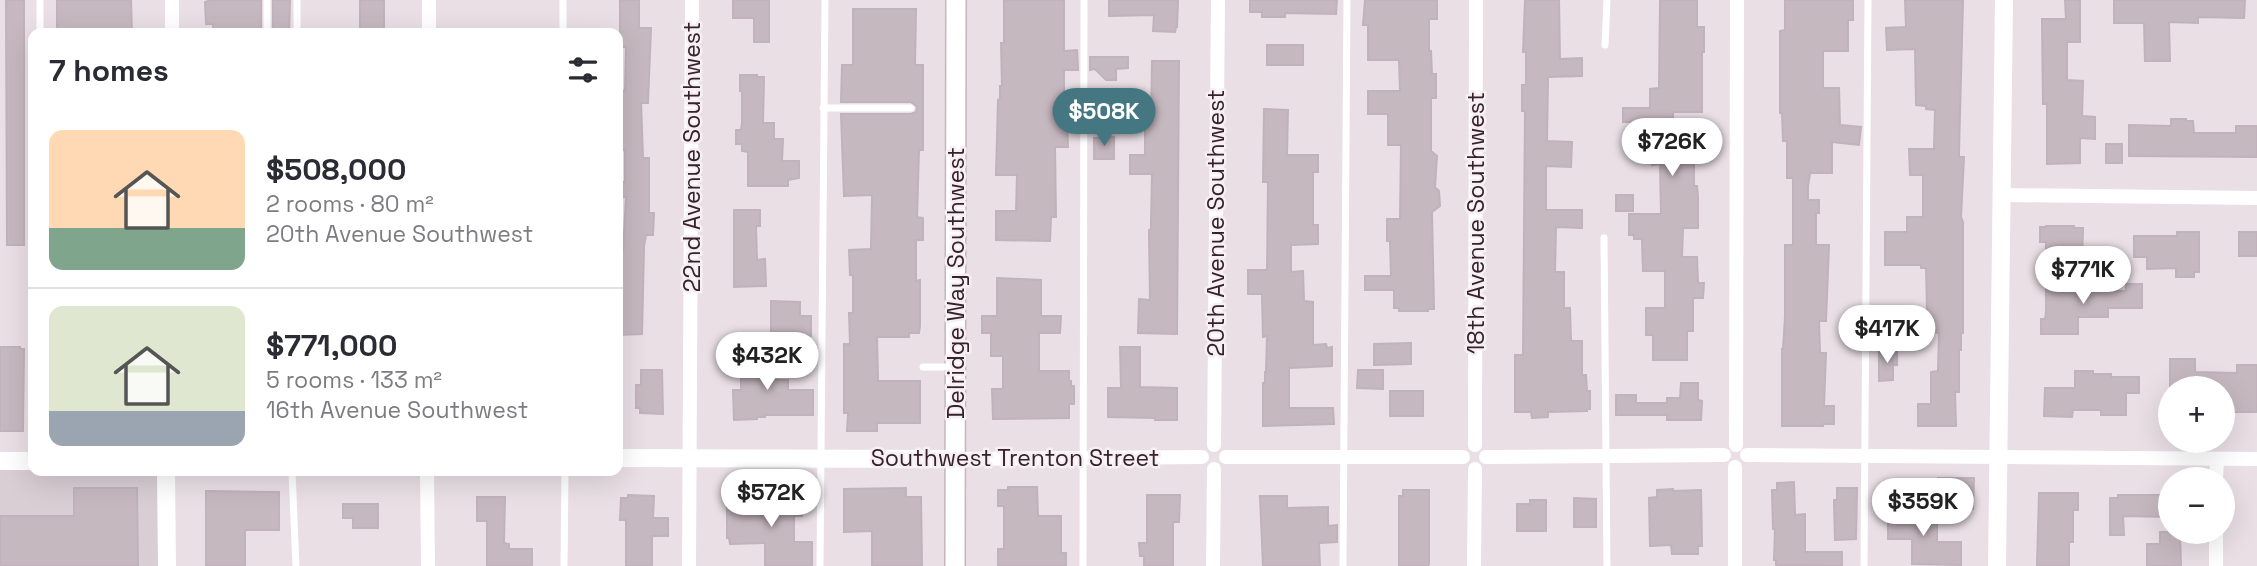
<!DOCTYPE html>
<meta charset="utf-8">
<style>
:root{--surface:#fff;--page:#f2f2f3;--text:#2b2b33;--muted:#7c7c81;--line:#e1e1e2;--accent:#447782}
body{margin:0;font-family:"Space Grotesk",sans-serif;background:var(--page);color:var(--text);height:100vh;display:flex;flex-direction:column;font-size:26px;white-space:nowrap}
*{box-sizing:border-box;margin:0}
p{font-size:23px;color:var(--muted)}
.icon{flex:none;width:38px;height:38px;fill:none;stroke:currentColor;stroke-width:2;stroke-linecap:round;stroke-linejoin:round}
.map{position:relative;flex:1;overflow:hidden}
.side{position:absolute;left:28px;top:28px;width:595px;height:448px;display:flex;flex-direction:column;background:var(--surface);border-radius:14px;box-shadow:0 7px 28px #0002}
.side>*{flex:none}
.tools{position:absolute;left:2158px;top:376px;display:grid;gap:14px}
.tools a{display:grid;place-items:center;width:77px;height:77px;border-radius:50%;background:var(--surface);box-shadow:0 7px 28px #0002;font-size:35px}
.price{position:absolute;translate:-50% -60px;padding:0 16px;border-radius:24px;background:#fff;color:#222;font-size:23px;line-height:46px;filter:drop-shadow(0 2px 4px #0008)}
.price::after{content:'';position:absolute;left:50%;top:42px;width:21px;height:16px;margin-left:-10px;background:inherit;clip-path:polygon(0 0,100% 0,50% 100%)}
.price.active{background:var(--accent);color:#fff}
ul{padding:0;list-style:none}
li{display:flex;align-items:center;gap:21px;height:175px;padding:0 21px}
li+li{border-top:2px solid var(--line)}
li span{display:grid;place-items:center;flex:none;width:196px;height:140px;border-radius:14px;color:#555}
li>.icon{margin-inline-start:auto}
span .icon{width:84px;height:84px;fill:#fffc;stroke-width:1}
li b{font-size:30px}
h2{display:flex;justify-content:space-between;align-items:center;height:84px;padding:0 21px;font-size:30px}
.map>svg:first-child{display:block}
.built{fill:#d8ced4}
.building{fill:#c6b8bf;stroke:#c1b2bb;stroke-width:2}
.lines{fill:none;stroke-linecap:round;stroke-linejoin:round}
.secondary-casing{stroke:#c7b4bd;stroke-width:22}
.service{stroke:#fff;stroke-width:7}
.minor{stroke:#fff;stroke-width:14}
.tertiary{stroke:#fff;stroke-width:18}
.secondary{stroke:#fff;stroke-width:19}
.labels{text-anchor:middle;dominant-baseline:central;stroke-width:5;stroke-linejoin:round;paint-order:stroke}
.street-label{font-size:23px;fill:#37222a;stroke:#f6eff3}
</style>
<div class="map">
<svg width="2257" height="566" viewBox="0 0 2257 566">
<rect width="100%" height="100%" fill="#e9dfe5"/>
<path class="built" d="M0,461h33v10h133v95h-166z"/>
<path class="building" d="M6,0h18v245h-17z
M57,0h74l1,33h-75z
M211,0h50v33h-48v-9h-7l-1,-22z
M273,0h17l-1,33h-16z
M360,0h24v33h-24z
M620,0h19v28h12l-3,75h-7l2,55h6v55h5l-1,22h-7l-2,11 -2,88 -24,1v-83h5l3,-55h-8v-15h7v-32l-7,1v-61l7,1 1,-44h-6z
M733,0h36v42h-15v-24h-21z
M1004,0h60v51l13,-1 1,20h-14v52h3l1,25h-13l1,70h-5l-1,24 -54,-1v-29h20l1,-36h-21l2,-75 2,-1v-13h2l-1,-43h3z
M1109,0h67l2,1 -1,26h-1l-1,5 -22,-1 1,-16 -45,1z
M1250,0h87l-1,14 -51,-1v4h-23v-5h-12z
M1365,0h72v19h-8v32h2l1,23h4v24h-5v53l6,5 -2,31 4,4 1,15 -8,6 2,97h-6v2h-29v-3h-5v-18h-29v-14h26l-1,-35h-3v-22h13l1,-74h-13v-31h-20v-23h32l-1,-31h-31v-35h-5z
M1525,0h34l1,59 22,-1v18l-34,1 -1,64 25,1 -1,25 -25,-1v44h36v18l-26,-1 -1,45h9v36h6l1,33h11v34h4l1,16h3v18h-3v2l-39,1v5l-16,1 -1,-6h-16v-57h8l2,-244h-3v-26h4v-33h-3z
M1660,0h37v27h7v25h-2v60h-29v41h21v33h3l1,11v31h-15l-1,29h15l1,26h6l-1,15h-10v33h-6v29h-34v-25h-7v-27h19v-37h-22l-1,-32h-8v-4h-5v-21h32l-1,-50 -8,1v-20h-18v-9h-3v-14h-8v-14h27v-19l9,-1z
M1785,0h68v20h-5v31h-25v37h16l1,37 21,2 -2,18 -27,-3v31h-22l-2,13v14h11v13h-3v32h13l-3,76h-7l1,32h6l-2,53h10v18h-11v2h-41v-77h1l2,-32v-72h8v-67h-6v-37h-4l-1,-28h-2v-82l5,-1z
M1905,0h58l-4,152v5h5l-3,60 2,5v111h-2v17h-2v42h-4l1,34h-38v-22h13v-32l7,-1 1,-38 -14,-2v-21h2l-1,-42h-5v-3h-36v-33h22v-15h16v-42h-13l-1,-26h25l1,-39 -9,-1v-3l-10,-1 -1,-56 -28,1 -1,-22 20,-1z
M2065,0h15v42h-13v38l16,1 -1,35 13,1v22l-15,-1v25l-33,1v-60h-4l-1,-85h24z
M2114,0h131l-1,18 -46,-1v6l-29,-1 1,39h-25l-1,-38h-30z
M853,9h63l-1,56h8v85h-4l-2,67 6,1v22h-7v41l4,-1v46l-1,7h-10v4h-32l1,44h42v42h-43v8h-30l1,-18h-4v-69h6l-1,-31h4v-38h-3l-1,-25 22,-1 1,-54 -28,1 -3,-82h70l5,-2 1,-5 -6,-5h-70l1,-37h11z
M1267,45h36v20h-36z
M1090,57h38v11l-12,1v11h-10l-11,-11 -5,1z
M1152,61h27l-2,273 -39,-1 1,-34 11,1 -1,-70 2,-1v-6l1,-49h-22v-19h15v-35h6z
M740,75h17v2h7l-1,46h11v16h9l-1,22h17v17l-11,2v6h-40v-34l-6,-1v-7h-6v-14h5l1,-7v-32h-2z
M1264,109l24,1 -1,45h31v17h-5v53h5v19l-27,1v27l12,-1 1,30 9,1v43l13,-1 1,4 5,-1v19l-43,2v40h44l1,16 -71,2v-43h2v-11h1l1,-36 -4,1 -1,-43h-14v-24h19l1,-88h-5z
M2171,119h15v2h7l1,12h42v-7h21v31l-128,-1v-31l42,1z
M1114,137v22h-20v-21z
M2106,144h16v19h-16z
M1616,195h17v16h-17z
M734,210h26v16h-4l1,34 8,-1 1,27 -32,1z
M2046,226h28v2h9l-1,32 -36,1v-19h-6v-15h6z
M2177,232h22v40h-5v5h-18v-9l-29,1v-12h-13v-21h43z
M2239,232h18v24h-18z
M997,278l44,2v36h20l-1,17h-21v38h30v10h2v5h3v18h-5v14l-76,1 -1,-30h11v-33h-12v-23h-9v-17h15z
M2046,284h33l-1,7h48v-7h16v24h-34v9h-30v17h-37v-15h4l1,-7z
M771,301l29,1v14h11v20h-40z
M1411,343v21l-37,1v-21z
M0,347h20v2h4l-1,82h-23z
M1120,347h20v40l37,1v32h-22v-2l-47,-1v-29h13z
M741,352h28v28h19v10h25v25h-48v2h-8v2l-23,1 -1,-30h8z
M1879,352h18v13h-4v15l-14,1z
M2170,359h25v13l42,1v-8h20v47h-35v-24h-52z
M641,370h21l1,44 -23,-1v-5h-4v-23h5z
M1358,370h25v19l-26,-1z
M2075,371h18v3h18v3h28v16h-13v22h-25v-5h-28l-1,7 -28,-1 1,-28h30z
M1681,383h17v17l4,1 -1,19h-34v-5h-51v-20h20v8h31v-5h13z
M1390,391h33v25h-33z
M1938,478h36l-1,31 -39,-1v-18l4,1z
M1794,482l1,33 10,-1v38h37v14l-66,-1v-5h-2l1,-31h-2l-1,-39h5v-7z
M1008,487h29l1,29h23v37h5v13h-68v-17h6v-43h-6v-16h10z
M74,488h63l1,78h-138v-50h74z
M906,488v9h15l1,69h-50v-35l-28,1v-43z
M1837,488h20l-1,51 -21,1 -1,-40h3z
M1673,489v2l28,-1 1,56h-4v8h-26l-1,-9 -21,1 -1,-48 8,-1v-7z
M1403,490h26v74l-1,2h-29v-70h4z
M206,491l73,1v38h-34v36h-39z
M778,491h14v5h8v5h2v15h-8v26h18v24h-47v-23l-35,1 -1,-6h-2v-35l44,-1v-7h7z
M2039,493h39v17h-5v32h-4v24h-32z
M628,495l26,1 -1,22h15v18h-16v30h-26v-46h-6l1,-22h7z
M1147,495h33l-1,27h-6v44h-29v-10h-4l-1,-13h8z
M2118,495h52v22l-47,-1 1,19h-14v-37h8z
M1260,496h27v12l41,-1v19l9,-1v17l-18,1 1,23h-57z
M477,497h28l-1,46 5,1v5h23v17h-45v-45h-10z
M1574,498l22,1v28h-22z
M1530,500h16v31h-29v-27h13z
M343,504h35v24h-25v-10h-10z
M1888,511l49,1v30h24v23l-49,-1v-25h-24z
M2160,532h20l1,34h-34v-22h13z"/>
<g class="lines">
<defs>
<path id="secondary" d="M955,566l1,-566"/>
</defs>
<use href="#secondary" class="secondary-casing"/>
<path class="service" d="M297,0v33
M563,0v33
M40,33v-33
M267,33v-33
M1605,45l2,-45
M823,108h88
M1604,238l3,328
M923,367h31
M292,471l4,95
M564,566l1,-95
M820,566l5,-566
M1083,566l1,-566
M1343,566l4,-566
M1864,566l4,-566"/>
<path class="minor" d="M172,33v-33
M429,33v-33
M2002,195l255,3
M1214,445l4,-445
M1475,445l1,-445
M1736,445l1,-445
M1747,455l510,4
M1226,457h237
M1486,457l238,-2
M956,459l246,-2
M427,471l1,95
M2216,480l1,-21
M689,566l3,-566
M1213,566l1,-97
M1474,566l1,-97
M1735,566v-99
M2216,566v-34"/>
<path class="tertiary" d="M618,458l338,1
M0,461h33
M166,471l1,95
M1997,566l7,-566"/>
<use href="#secondary" class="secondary"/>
</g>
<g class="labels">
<g class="street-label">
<text transform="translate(692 157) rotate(-90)">22nd Avenue Southwest</text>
<text transform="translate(1216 223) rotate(-90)">20th Avenue Southwest</text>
<text transform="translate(1476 223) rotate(-90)">18th Avenue Southwest</text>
<text transform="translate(956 283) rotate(-90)">Delridge Way Southwest</text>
<text x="1015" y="458">Southwest Trenton Street</text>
</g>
</g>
</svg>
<div class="tools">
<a>+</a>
<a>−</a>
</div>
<b class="price active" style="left:1104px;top:148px">$508K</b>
<b class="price" style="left:1672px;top:178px">$726K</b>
<b class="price" style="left:2083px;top:306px">$771K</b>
<b class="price" style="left:1887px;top:365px">$417K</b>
<b class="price" style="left:767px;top:392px">$432K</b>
<b class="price" style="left:771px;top:529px">$572K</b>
<b class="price" style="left:1923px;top:538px">$359K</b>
<section class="side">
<h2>7 homes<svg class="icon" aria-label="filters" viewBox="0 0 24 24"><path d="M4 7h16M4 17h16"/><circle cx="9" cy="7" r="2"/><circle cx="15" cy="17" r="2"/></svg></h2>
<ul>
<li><span style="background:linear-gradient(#ffd9b3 70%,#7fa58c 0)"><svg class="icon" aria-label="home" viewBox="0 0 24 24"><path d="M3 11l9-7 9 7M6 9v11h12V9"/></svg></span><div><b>$508,000</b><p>2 rooms · 80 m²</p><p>20th Avenue Southwest</p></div></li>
<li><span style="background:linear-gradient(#dfe7d0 75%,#9aa5b1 0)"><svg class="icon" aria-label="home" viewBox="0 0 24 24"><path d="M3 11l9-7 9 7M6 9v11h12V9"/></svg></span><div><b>$771,000</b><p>5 rooms · 133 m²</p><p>16th Avenue Southwest</p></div></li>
</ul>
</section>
</div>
